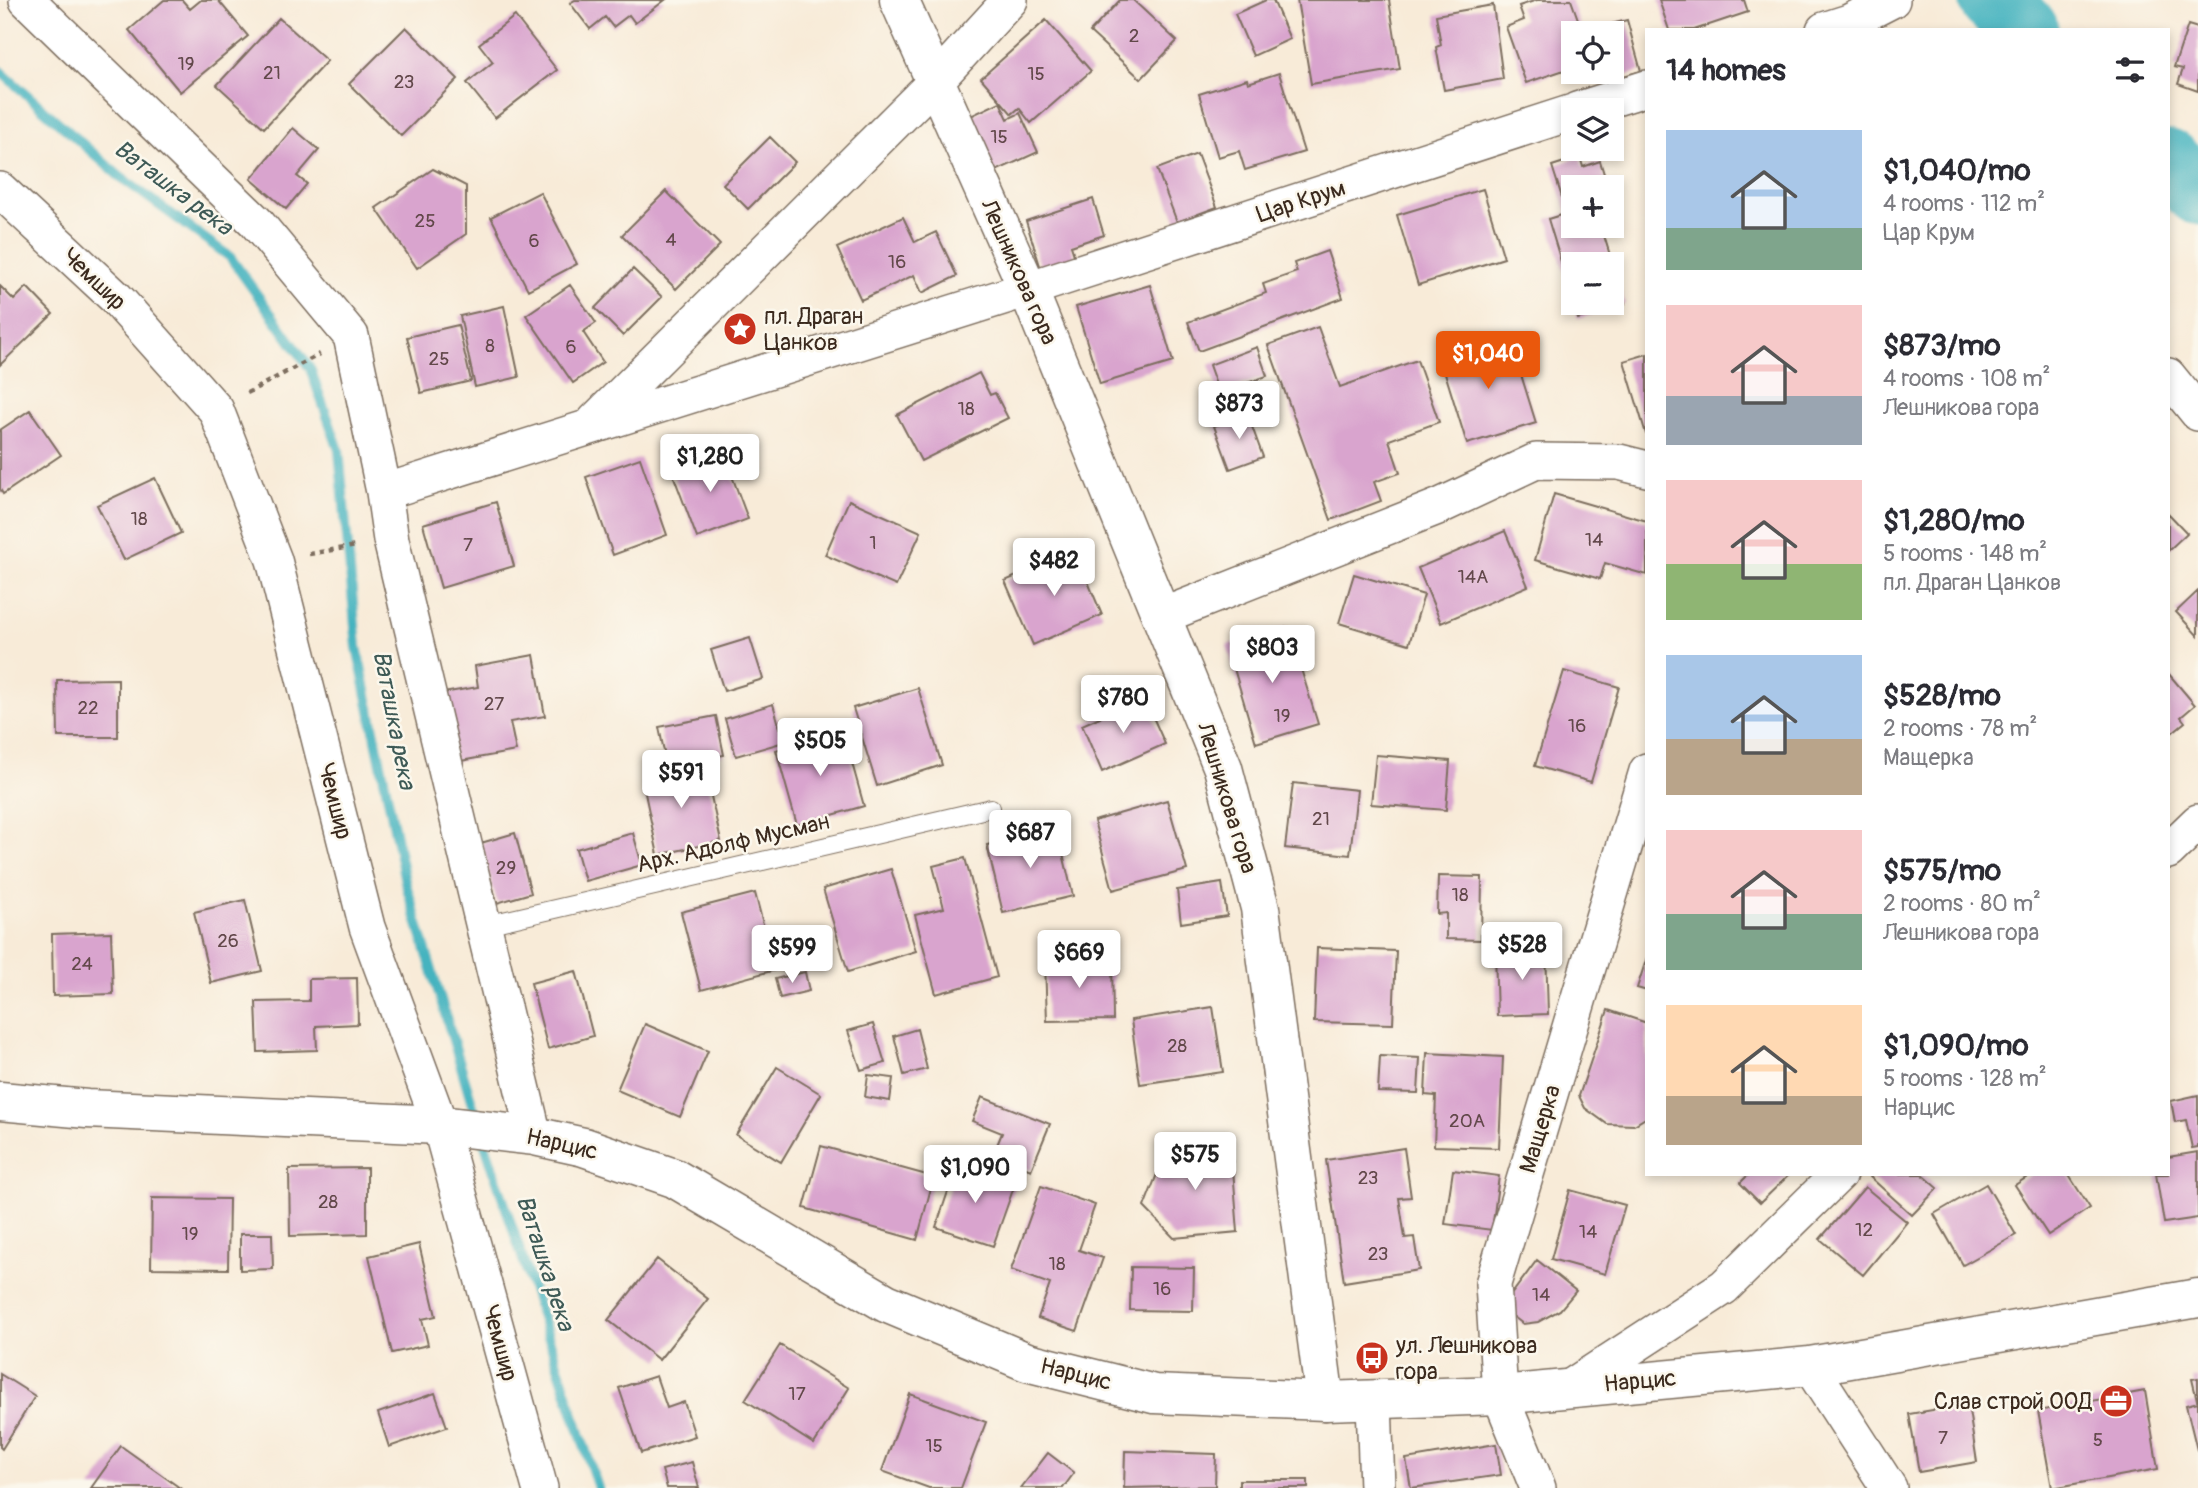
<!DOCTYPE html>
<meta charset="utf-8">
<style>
:root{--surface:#fff;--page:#f2f2f3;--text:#2b2b33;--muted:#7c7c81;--accent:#ea580c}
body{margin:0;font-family:Pangolin,sans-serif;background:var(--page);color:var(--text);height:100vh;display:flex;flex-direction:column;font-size:26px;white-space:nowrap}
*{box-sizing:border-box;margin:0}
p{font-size:23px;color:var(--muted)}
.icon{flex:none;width:38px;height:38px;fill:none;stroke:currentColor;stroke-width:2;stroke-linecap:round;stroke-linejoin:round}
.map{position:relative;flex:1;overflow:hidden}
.panel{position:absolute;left:1645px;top:28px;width:525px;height:1148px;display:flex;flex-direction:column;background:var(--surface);border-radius:0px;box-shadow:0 4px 10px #0003}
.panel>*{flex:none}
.tools{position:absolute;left:1561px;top:21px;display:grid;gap:14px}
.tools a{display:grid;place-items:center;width:63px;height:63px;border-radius:0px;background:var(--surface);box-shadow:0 4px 10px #0003;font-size:35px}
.price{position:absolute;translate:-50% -60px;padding:0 16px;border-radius:7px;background:#fff;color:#222;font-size:23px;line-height:46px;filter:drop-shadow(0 2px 4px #0008)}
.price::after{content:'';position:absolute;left:50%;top:42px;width:21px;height:16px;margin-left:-10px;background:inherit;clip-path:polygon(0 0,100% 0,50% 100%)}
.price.on{background:var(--accent);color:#fff}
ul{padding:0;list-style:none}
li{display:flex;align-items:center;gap:21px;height:175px;padding:0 21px}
li span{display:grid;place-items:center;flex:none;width:196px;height:140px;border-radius:0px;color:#555}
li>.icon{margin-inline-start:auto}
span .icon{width:84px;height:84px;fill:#fffc;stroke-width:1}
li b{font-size:30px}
h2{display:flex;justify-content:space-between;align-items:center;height:84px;padding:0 21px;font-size:30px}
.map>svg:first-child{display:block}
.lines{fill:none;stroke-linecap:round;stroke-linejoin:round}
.stream{stroke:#44b3bf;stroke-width:10}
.river{stroke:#44b3bf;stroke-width:68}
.building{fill:#d9a4ce}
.service-casing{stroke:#7d6e5f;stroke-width:20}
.minor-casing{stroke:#7d6e5f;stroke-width:38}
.tertiary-casing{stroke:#7d6e5f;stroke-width:41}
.secondary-casing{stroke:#7d6e5f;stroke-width:41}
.path{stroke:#7d6e5f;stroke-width:4.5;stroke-dasharray:5 5;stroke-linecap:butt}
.service{stroke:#fff;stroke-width:18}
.minor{stroke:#fff;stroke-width:35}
.tertiary{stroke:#fff;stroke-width:38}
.secondary{stroke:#fff;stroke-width:38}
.labels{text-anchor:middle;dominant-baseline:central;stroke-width:5;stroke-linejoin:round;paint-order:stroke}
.number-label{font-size:19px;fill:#62484a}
.street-label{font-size:23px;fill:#3b2a1e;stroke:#fbf7ec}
.poi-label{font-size:23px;fill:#3b2a1e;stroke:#fbf7ec;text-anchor:start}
.water-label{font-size:24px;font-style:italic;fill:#3e5a56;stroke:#fbf7ec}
</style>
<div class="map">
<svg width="2198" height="1488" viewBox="0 0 2198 1488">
<rect width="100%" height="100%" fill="#fbf7ec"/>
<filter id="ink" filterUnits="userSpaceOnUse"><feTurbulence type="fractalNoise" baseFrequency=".0143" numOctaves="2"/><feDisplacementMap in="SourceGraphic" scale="14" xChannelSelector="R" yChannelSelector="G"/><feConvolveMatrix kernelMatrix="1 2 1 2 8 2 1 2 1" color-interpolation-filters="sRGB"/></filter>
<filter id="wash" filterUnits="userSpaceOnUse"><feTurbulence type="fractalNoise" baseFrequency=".00686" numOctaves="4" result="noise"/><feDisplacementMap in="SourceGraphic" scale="28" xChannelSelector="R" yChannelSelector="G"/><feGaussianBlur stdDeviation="1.57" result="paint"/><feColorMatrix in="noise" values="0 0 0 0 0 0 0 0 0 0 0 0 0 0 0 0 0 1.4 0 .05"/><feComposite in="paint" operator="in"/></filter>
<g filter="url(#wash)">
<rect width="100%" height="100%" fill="#f8ebd8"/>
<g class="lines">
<path class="stream" d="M0,71l119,105 111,81 80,111 29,82 18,197 48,234 73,242
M483,1138l115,350"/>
<path class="river" d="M1993,0l32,30
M2168,163l30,28"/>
</g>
<g id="blocks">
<path class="building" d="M164,0h18l8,9 11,-9h17l30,36 -68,56 -51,-62z
M575,0h90l-30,23 -6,-8 -16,12 -8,-10 -15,12 -20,-26z
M1120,0h13l44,41 -36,38 -51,-47z
M1266,0h7l17,39 -37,17 -18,-42z
M1297,0h92l11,69 -89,15z
M1537,0h34l12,33h-10v34l-47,16 -20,-56 18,-7 -5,-14z
M1659,0h85l4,12 -54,18h-25z
M1493,5l10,74 -59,11 -8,-43 5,-2 -5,-30z
M515,16l42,54 -62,48 -28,-35 26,-21 -14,-18z
M279,18l48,43 -63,67 -47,-43z
M1046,20l45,51 -60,52 -12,-15 -7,6 -31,-36z
M1627,20l14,51 -35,10 -3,-9h9v-39h-19l-1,-4z
M2188,25l10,3v63l-20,-7 5,-15 -9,-2z
M406,27l52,52 -57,57 -52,-52z
M1279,73l25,79 -59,18 -6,-19 -21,6 -19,-63 48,-15 1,4z
M1000,102l8,17 12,-6 18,39 -53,24 -25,-55z
M293,128l26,22 -22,26 10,8 -21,25 -35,-30z
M770,137l25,25 -47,47 -25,-25z
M1197,154l20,53 -40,15 -20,-53z
M1580,157l3,10 17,-6 8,26h-35v39h28l24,78 -47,15 -5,-16h39v-39h-39v37l-25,-82 19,-6 -15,-47z
M433,169l33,17v48l-49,34 -41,-60z
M1483,189l21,69 -86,27 -21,-70z
M666,191l54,54 -44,44 -54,-54z
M540,192l37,72 -49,26 -37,-73z
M1093,199l11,36 -33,11 5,15 -34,11 -16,-51z
M903,217l12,25 21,-10 21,44 -35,17 -8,-18 -53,25 -24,-52z
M1327,251l16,47 -144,53 -11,-29 78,-29 -3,-9 34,-12 -3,-9z
M633,269l29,28 -39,39 -28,-28z
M570,285l26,38 -13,9 20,30 -30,21 -47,-68z
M1150,285l23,77 -73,22 -24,-77z
M0,286l14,14 13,-13 26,27 -53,51z
M504,306l15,71 -44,10 -15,-71z
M458,325l13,56 -50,12 -14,-56z
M1318,327l22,60 77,-27 22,62 -50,18 11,33 -26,9 7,19 -50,19 -63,-175z
M1510,339l26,84 -69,21 -26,-84z
M1257,347l10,29 -48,17 -10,-28z
M1647,354v80h-1l-22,-73z
M979,373l11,22 5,-2 13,25 -87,43 -24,-46z
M30,410l31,45 -58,39 -3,-5v-59z
M1247,413l16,44 -33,12 -16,-43z
M722,449l26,70 -51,19 -26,-69z
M640,458l27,77 -54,20 -27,-78z
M155,478l26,55 -57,27 -27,-55z
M1554,494l93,27v54l-42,-12 -5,16 -65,-19z
M849,500l72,32 -25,54 -71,-31z
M496,502l18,64 -73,22 -18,-64z
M2168,513l19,20 -19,18z
M1505,531l23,55 -87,37 -23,-55z
M1075,551l27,64 -69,30 -28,-64z
M1354,574l70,21 -15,49 -70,-21z
M2198,591v45l-22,-24z
M1288,627l30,97 -62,19 -29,-98z
M750,638l13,41 -39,12 -13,-41z
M534,655l11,61 -35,6 6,29 -61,11 -12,-69 35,-6 -3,-21z
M1564,671l55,16 -28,95 -56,-16z
M2168,673l27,32 -14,12 4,5 -17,14z
M118,679v58h-60l-1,-57z
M918,688l24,77 -65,21 -24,-78z
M1144,697l21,47 -63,28 -20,-47z
M773,704l11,38 -48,14 -11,-37z
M716,716l8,39 -57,11 -8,-39z
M843,731l21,75 -67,19 -21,-75z
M1376,755l74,6 -4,49 -75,-6z
M704,765l17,76 -63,14 -16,-76z
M1293,783l64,7 -7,65 -65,-7z
M1167,800l20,70 -74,20 -19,-69z
M1057,828l16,68 -70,17 -16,-68z
M515,833l16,60 -34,10 -16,-60z
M633,833l9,32 -57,16 -9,-32z
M965,858l32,119 -61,17 -21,-79 29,-7 -11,-42z
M891,869l25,82 -68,21 -25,-83z
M1438,876l44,1 -1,63 -35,-1v-26l-9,1z
M1222,883l5,33 -46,7 -4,-33z
M755,893l20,77 -74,20 -20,-78z
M245,900l17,71 -51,12 -17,-71z
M111,932l2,62 -60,2 -1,-62z
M1317,948l79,3 -3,73 -79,-2z
M1546,948l2,66 -51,2 -2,-66z
M1647,957v34l-10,-3z
M1112,959l1,61 -66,1 -2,-60z
M576,971l17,65 -45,13 -17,-66z
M805,972l4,19 -29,7 -5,-19z
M357,978l1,46 -42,2 1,24 -59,2 -2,-50 53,-1v-22z
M1213,1007l10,65 -83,12 -9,-64z
M1608,1010l39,13v94l-13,8 -27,-1 -22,-16 -6,-12z
M645,1024l63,27 -28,66 -63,-27z
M873,1024l12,39 -24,7 -13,-39z
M917,1029l10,40 -23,6 -10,-39z
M1427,1053l76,4 -4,91 -65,-2 2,-50 -11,-1z
M1380,1056l40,2 -2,35 -40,-1z
M777,1067l44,27 -40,68 -45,-27z
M868,1075l25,3 -3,23 -25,-4z
M2198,1095v52l-6,1 -6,-28 -11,2 -4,-21z
M982,1097l68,27 -19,46 -38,-15 9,-22 -30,-12z
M1231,1144l7,88 -64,6 -30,-31 23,-58z
M821,1146l113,31 -17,63 -113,-32z
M1404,1148l7,49 -12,1 6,40 9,-1 5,33 -75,12 -18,-122z
M2198,1152v66l-34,5 -8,-49h12v-17z
M957,1165l58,19 -22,62 -57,-19z
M367,1168v66l-77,2 -1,-67z
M1453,1170l46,6 -7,54 -47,-6z
M1749,1174h41l-30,29 -20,-20z
M1873,1174h49l16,14 -26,27 -42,-38z
M2032,1174h36l22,34 -42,27 -33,-50z
M1986,1184l30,51 -53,30 -29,-51z
M1041,1186l54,19 -16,45 24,8 -26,73 -39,-13 12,-34 -39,-14z
M1865,1187l42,35 -44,53 -43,-36z
M1570,1190l55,15 -20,69 -54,-15z
M152,1198l77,1 -1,70 -77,-1z
M240,1234h32l1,35 -33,1z
M419,1244l17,72 -14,3 6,26 -36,8 -23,-97z
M657,1259l51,40 -49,61 -51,-40z
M1537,1260l39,31 -16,19 -22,12 -15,2 -13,-10 -2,-15z
M1131,1267l63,1 -1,43 -63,-1z
M780,1345l69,43 -35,56 -69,-44z
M0,1374l35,22 -33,53 -2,-2z
M656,1376l11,32 17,-6 11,34 -54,17 -22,-65z
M2198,1378v22h-1l-5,-21z
M2145,1391l13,78 -106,19 -14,-77z
M435,1393l12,34 -58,20 -11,-34z
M910,1394l76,28 -25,66h-32l-47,-17z
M2198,1402v48h-1l-11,-45z
M1968,1404l9,58 -58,10 -10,-58z
M1496,1444l5,31 -90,13 -5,-29z
M121,1446l59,42h-89z
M1125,1451l91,3 -1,32 -91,2z
M1048,1453l26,20 -11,15h-42z
M692,1462l7,26h-32l-5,-18z
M1239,1480h69v8h-69z"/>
</g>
</g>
<g filter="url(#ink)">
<use href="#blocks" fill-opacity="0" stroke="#7d6e5f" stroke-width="2"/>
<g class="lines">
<defs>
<path id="service" d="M486,925l505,-117"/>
<path id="minor" d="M27,0l229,222 95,114 33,156 7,48 143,596
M1824,30l25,-8 43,-22
M1577,110l70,-22
M0,190l116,108 100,112 58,150 93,367 73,198 100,363
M2168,376l30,37
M595,421l339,-338 76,-83
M384,492l644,-203 545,-177
M1162,616l278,-110 96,-45 83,1 28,7
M2168,851l30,-29
M1810,1366l79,122
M1569,1388l155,-101 115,-113
M1374,1401l3,87
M1538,1488l-38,-93 -7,-111 154,-513"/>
<path id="tertiary" d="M899,0l129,289 195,479 37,140 65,493"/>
<path id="secondary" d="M0,1101l87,8 353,16 94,11 50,11 90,31 212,125 141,59 127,32 171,7 175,-6 310,-29 388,-68"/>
</defs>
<use href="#service" class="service-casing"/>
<use href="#minor" class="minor-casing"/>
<use href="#tertiary" class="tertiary-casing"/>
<use href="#secondary" class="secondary-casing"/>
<path class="path" d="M247,393l73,-39
M309,554l47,-8"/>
<use href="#service" class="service"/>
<use href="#minor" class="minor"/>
<use href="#tertiary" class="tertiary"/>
<use href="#secondary" class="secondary"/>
</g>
</g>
<defs>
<symbol id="sight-disc" viewBox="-11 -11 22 22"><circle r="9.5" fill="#c8321e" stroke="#fbf7ec"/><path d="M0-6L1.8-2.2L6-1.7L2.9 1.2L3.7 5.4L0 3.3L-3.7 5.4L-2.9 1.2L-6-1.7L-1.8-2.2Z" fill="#fff"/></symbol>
<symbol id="bus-disc" viewBox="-11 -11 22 22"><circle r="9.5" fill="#c8321e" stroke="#fbf7ec"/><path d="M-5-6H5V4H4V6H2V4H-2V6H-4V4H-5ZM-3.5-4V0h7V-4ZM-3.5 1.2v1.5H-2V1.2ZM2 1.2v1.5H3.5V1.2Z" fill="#fff"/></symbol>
<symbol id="office-disc" viewBox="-11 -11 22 22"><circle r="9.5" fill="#c8321e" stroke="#fbf7ec"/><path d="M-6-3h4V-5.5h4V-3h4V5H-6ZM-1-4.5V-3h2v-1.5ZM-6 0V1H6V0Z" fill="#fff"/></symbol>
</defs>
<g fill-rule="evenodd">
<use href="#sight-disc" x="721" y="310" width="38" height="38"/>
<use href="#bus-disc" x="1353" y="1339" width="38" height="38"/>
<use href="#office-disc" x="2097" y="1382" width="38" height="38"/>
</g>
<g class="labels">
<g class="number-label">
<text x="1134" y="36">2</text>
<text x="186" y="64">19</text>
<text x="272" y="73">21</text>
<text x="1036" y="74">15</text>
<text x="404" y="82">23</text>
<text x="999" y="137">15</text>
<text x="425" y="221">25</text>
<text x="671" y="240">4</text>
<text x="534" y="241">6</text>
<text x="897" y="262">16</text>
<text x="490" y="346">8</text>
<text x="571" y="347">6</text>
<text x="439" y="359">25</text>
<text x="966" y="409">18</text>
<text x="139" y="519">18</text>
<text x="1594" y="540">14</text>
<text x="873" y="543">1</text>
<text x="468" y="545">7</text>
<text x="1473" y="577">14А</text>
<text x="494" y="704">27</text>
<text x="88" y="708">22</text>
<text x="1282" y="716">19</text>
<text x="1577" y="726">16</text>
<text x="1321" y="819">21</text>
<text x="506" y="868">29</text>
<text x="1460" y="895">18</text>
<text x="228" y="941">26</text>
<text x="82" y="964">24</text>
<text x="1177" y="1046">28</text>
<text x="1467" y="1121">20А</text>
<text x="1368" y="1178">23</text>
<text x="328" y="1202">28</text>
<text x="1864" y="1230">12</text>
<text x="1588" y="1232">14</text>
<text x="190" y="1234">19</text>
<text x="1378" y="1254">23</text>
<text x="1057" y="1264">18</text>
<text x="1162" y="1289">16</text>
<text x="1541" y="1295">14</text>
<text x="797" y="1394">17</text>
<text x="1943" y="1438">7</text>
<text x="2098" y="1440">5</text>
<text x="934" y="1446">15</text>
</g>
<g class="street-label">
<text transform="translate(1301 201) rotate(-18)">Цар Крум</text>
<text transform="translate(1019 272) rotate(66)">Лешникова гора</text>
<text transform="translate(94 279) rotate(44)">Чемшир</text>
<text transform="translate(1227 798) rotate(73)">Лешникова гора</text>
<text transform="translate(335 801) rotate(76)">Чемшир</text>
<text transform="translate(733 843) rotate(-13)">Арх. Адолф Мусман</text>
<text transform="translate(1540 1129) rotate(-73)">Мащерка</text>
<text transform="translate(562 1144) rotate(13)">Нарцис</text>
<text transform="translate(500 1343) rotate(75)">Чемшир</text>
<text transform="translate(1076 1374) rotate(14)">Нарцис</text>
<text transform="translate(1640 1381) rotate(-5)">Нарцис</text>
</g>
<g class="poi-label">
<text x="764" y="316">пл. Драган<tspan x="764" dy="26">Цанков</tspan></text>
<text x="1396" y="1345">ул. Лешникова<tspan x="1396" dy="26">гора</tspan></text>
<text x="2092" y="1401" text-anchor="end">Слав строй ООД</text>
</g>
<g class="water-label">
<text transform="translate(173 188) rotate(37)">Ваташка река</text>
<text transform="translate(394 720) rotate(79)">Ваташка река</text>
<text transform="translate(545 1263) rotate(72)">Ваташка река</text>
</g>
</g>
</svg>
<div class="tools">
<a><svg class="icon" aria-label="locate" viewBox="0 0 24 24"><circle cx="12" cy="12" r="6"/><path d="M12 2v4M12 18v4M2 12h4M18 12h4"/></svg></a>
<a><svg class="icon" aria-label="layers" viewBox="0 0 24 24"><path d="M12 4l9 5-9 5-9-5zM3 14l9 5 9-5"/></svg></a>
<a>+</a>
<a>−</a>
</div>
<b class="price on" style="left:1488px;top:391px">$1,040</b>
<b class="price" style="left:1239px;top:441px">$873</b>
<b class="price" style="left:710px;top:494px">$1,280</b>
<b class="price" style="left:1054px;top:598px">$482</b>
<b class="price" style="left:1272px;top:685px">$803</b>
<b class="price" style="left:1123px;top:735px">$780</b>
<b class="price" style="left:820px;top:778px">$505</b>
<b class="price" style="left:681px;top:810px">$591</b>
<b class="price" style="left:1030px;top:870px">$687</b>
<b class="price" style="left:1522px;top:982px">$528</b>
<b class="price" style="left:792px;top:985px">$599</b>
<b class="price" style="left:1079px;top:990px">$669</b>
<b class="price" style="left:1195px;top:1192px">$575</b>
<b class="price" style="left:975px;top:1205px">$1,090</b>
<section class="panel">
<h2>14 homes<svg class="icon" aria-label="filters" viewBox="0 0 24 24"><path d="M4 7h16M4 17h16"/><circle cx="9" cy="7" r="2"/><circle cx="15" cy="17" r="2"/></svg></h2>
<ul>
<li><span style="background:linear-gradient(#a9c7e8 70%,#7fa58c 0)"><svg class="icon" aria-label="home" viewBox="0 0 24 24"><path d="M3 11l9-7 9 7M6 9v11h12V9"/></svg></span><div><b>$1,040/mo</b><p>4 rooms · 112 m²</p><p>Цар Крум</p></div></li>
<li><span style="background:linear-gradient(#f6c9c9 65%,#9aa5b1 0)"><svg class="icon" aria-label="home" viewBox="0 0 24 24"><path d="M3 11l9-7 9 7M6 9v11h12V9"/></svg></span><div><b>$873/mo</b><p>4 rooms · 108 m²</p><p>Лешникова гора</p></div></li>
<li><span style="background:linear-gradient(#f6c9c9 60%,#8fb573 0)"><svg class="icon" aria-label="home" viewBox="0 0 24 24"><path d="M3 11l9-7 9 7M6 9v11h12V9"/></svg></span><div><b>$1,280/mo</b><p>5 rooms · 148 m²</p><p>пл. Драган Цанков</p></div></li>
<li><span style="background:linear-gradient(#a9c7e8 60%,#b9a48a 0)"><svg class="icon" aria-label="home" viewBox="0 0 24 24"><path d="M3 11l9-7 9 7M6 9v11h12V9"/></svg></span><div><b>$528/mo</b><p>2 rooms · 78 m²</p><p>Мащерка</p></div></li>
<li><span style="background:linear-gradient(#f6c9c9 60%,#7fa58c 0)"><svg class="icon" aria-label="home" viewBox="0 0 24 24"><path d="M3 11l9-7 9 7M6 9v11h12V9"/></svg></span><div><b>$575/mo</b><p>2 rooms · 80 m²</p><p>Лешникова гора</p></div></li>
<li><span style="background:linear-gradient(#ffd9b3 65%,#b9a48a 0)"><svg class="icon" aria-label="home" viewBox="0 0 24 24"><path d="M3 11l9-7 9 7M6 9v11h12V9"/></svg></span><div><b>$1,090/mo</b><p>5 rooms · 128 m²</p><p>Нарцис</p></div></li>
</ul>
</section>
</div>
